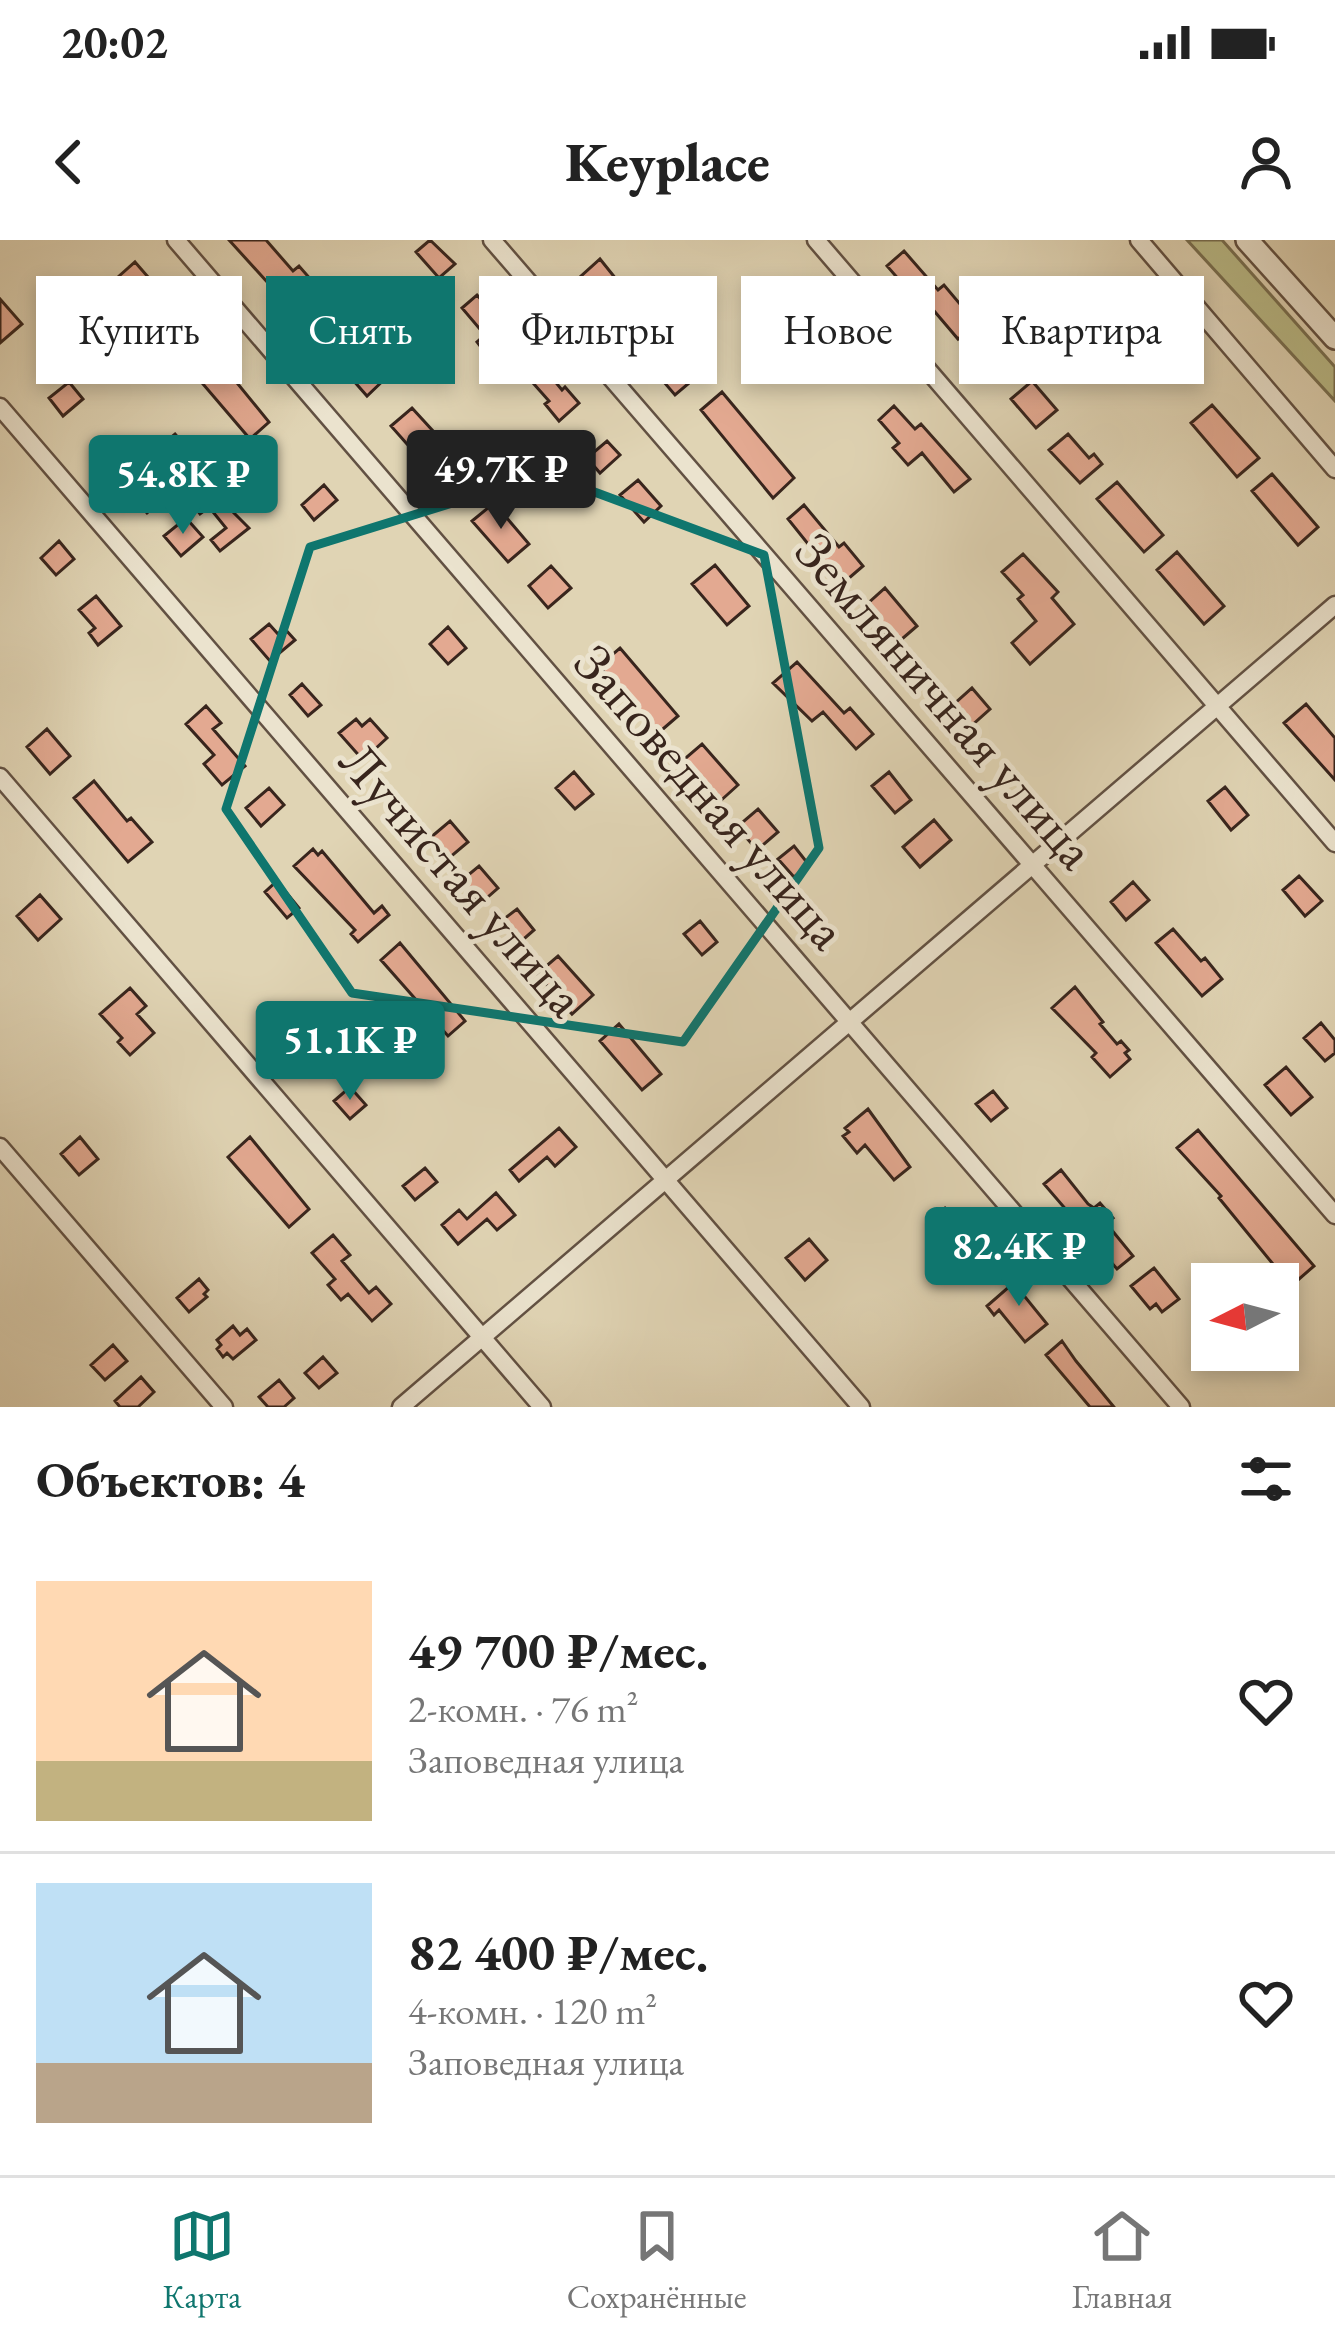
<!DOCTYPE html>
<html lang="ru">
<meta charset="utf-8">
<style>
:root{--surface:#fff;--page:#f6f6f6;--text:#222;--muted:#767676;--line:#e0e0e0;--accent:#0f766e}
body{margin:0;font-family:"EB Garamond",serif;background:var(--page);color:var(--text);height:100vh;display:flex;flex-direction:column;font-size:45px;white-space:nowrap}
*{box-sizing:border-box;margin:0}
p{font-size:39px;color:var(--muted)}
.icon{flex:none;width:66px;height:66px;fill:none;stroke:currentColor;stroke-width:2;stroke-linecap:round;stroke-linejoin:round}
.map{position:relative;height:1167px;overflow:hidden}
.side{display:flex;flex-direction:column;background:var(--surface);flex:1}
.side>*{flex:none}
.top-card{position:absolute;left:36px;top:36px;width:1263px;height:108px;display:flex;gap:24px}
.needle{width:78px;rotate:264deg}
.controls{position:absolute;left:1191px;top:1023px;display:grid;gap:24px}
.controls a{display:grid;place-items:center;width:108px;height:108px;border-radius:0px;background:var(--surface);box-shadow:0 6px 18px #0003;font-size:60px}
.price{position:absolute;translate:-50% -102px;padding:0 27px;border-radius:12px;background:var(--accent);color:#fff;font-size:39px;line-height:78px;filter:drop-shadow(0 3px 6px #0008)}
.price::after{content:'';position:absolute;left:50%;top:72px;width:36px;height:27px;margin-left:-18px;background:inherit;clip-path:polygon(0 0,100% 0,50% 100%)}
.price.selected{background:#222;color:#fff}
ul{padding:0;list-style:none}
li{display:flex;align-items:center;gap:36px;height:300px;padding:0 36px}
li+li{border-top:3px solid var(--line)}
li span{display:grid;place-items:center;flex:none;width:336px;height:240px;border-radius:0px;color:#555}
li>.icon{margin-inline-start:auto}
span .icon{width:144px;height:144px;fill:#fffc;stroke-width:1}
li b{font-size:51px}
h2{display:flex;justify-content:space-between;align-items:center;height:144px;padding:0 36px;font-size:51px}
.pill{padding:0 42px;border-radius:0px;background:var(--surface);box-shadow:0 6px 18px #0003;font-size:42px;line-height:108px}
.pill.selected{background:var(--accent);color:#fff}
.status{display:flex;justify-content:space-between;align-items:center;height:84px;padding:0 60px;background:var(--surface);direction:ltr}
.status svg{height:33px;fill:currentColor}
header{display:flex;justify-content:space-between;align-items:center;height:156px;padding:0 36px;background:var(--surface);font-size:54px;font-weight:800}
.menu{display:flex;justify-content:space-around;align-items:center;height:168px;border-top:3px solid var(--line);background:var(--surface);font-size:33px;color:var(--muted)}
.menu a{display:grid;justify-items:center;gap:6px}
.menu .selected{color:var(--accent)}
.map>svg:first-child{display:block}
.green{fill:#babb88;stroke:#797052;stroke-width:3}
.building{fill:#e3a991;stroke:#38251d;stroke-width:3}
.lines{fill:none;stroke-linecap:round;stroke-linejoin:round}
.minor-casing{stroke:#625143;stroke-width:21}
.tertiary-casing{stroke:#625143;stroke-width:26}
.minor{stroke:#ebe3ce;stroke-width:16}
.tertiary{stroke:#ebe3ce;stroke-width:21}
.marked{fill:none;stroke:#0f766e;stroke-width:9;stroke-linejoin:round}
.labels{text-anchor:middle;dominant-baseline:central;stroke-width:10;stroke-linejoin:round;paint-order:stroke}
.street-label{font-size:54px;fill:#38251d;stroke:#ebe3ce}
</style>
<div class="status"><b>20:02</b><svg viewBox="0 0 49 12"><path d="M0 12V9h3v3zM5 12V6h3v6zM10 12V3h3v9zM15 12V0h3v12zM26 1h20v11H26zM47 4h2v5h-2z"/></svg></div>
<header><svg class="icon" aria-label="back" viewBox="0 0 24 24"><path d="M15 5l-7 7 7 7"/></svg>Keyplace<svg class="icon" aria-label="person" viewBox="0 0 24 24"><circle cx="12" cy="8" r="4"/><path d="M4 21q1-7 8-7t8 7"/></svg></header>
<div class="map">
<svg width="1335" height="1167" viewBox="0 0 1335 1167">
<rect width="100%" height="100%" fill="#e0d4b4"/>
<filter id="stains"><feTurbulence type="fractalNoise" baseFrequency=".00167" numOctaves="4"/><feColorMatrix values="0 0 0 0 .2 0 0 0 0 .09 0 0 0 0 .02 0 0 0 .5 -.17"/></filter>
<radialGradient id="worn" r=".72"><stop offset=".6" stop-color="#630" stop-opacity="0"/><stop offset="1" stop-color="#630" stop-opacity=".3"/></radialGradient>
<path class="green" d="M1187,0h35l113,127v34z"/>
<path class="building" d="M229,0h37l27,31 6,-5 14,16 -26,22z
M430,0l25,24 -16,14 -23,-26z
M904,11l34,39 6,-5 32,38 -18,16 -45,-53 -5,4 -21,-24z
M600,19l49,61 -20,18 -50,-60z
M135,22l20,23 -26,22 -20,-22z
M477,55l15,17 -7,6 28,33 10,-9 39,48 3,-3 14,16 -20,18 -14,-17 4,-3 -24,-27 -6,6 -29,-34 -6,5 -7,-9 8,-7 -23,-27z
M327,56l15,17 -3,3 50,59 -22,21 -67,-76z
M0,59l22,25 -22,19z
M168,63l28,32 9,-7 9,10 -8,7 63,77 -19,17 -59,-69 12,-10 -22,-27 -17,15 -20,-23z
M671,110l24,28 -20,17 -24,-28z
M1032,141l25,29 -21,18 -25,-29z
M69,142l14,17 -20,17 -14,-18z
M722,152l72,86 -21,20 -72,-88z
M1212,165l47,53 -22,19 -46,-54z
M894,166l21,23 6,-5 49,55 -16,13 -32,-39 -14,12 -15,-17 6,-5 -20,-23z
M412,168l32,35 -21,19 -32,-36z
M175,194l23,27 -10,10 -14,-17 -14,12 -10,-11z
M1068,194l21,24 5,-4 8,10 -22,19 -31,-33z
M607,201l13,14 -20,18 -13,-15z
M149,226l23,25 -25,22 -23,-26z
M1272,234l46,53 -20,18 -46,-54z
M638,240l23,26 -17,16 -24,-27z
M1117,242l46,53 -19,17 -47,-53z
M324,245l13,15 -23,20 -12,-15z
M212,251l37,37 -29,23 -9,-11 15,-12 -17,-21 -9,7 -6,-8z
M494,263l35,41 -21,18 -36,-41z
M804,265l35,42 5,-4 19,23 -22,19 -53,-66z
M186,278l17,19 -22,19 -17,-20z
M59,301l15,18 -18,16 -15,-17z
M1177,312l47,54 -20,18 -47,-54z
M1023,314l35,38 -6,6 22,26 -44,40 -18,-21 24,-22 -18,-22 5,-4 -21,-23z
M715,325l34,41 -22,19 -35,-41z
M551,326l20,22 -23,20 -19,-22z
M885,348l32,38 -22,19 -30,-39z
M96,356l25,30 -23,19 -9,-12 6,-5 -16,-18z
M269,384l9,10 6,-6 11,12 -25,21 -19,-22z
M448,387l18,21 -18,16 -18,-20z
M620,408l58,68 -22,19 -57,-69z
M797,422l47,51 6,-5 23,26 -17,15 -33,-37 -11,9 -39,-38z
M302,444l19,21 -13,11 -18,-21z
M972,448l18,21 -19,17 -18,-21z
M1306,464l29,34v42l-51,-57z
M206,466l15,17 -8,6 32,37 -23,19 -18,-21 10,-9 -28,-31z
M356,479l6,7 8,-7 17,19 -24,22 -24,-27z
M47,489l23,27 -20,18 -23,-27z
M702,504l36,41 -21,19 -37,-41z
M574,532l19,22 -18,15 -19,-21z
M889,532l22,28 -16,13 -23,-27z
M94,541l33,40 4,-3 21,24 -24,20 -54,-64z
M1225,547l23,28 -17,15 -23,-29z
M269,548l15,17 -23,21 -15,-18z
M758,569l20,23 -21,18 -20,-23z
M934,580l17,20 -31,27 -17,-20z
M450,581l18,21 -20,17 -18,-21z
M794,606l15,19 -15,12 -16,-18z
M313,609l5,6 4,-4 52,62 8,-7 7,9 -31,27 -7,-8 4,-4 -61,-64z
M479,626l19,22 -17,15 -20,-22z
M1299,636l23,25 -17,15 -22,-26z
M277,641l22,27 -12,10 -22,-26z
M1133,642l16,18 -23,20 -15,-18z
M40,655l21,24 -23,21 -21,-24z
M517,669l17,21 -16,14 -18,-22z
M700,681l17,21 -15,13 -18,-21z
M1173,689l28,32 4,-3 17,21 -20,17 -46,-53z
M400,703l65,78 -17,15 -67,-76z
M558,716l35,39 -21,19 -35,-40z
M1075,747l28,35 -3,2 17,20 4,-3 8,9 -4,3 5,6 -20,18 -18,-20 4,-4 -44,-45z
M130,748l16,18 -9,8 17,19 -24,22 -12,-13 4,-4 -22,-24z
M1321,783l14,17v13l-10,8 -21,-23z
M619,784l42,50 -19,16 -42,-49z
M1286,827l26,30 -21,18 -26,-30z
M350,847l16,18 -16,14 -16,-18z
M993,851l14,17 -16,13 -15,-17z
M868,869l42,58 -16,13 -29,-35 -8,8 -14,-17 6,-4 -4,-4z
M559,888l17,19 -21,19 -8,-9 -28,24 -9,-11z
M1198,890l116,136 -23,20 -72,-88 2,-2 -44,-48z
M80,897l18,22 -19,16 -18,-21z
M250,897l59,72 -20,18 -61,-70z
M425,928l12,14 -22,18 -12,-14z
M1061,930l27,34 6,4 6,-5 13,15 -7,5 27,33 -16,13 -73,-85z
M496,953l19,22 -18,15 -10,-11 -29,25 -16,-19 17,-15 8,9z
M945,968l18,20 -18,16 -18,-20z
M333,995l17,20 -8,6 27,32 7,-6 15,17 -19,17 -24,-27 -7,6 -13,-15 7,-6 -23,-26z
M809,999l18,21 -22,20 -19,-22z
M1154,1028l25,31 -17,13 -6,-8 -6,5 -19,-23z
M1026,1032l8,9 -13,11 26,32 -22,18 -26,-32 -5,5 -7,-9z
M199,1039l9,11 -4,4 3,3 -18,15 -12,-14z
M233,1086l7,9 7,-6 9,11 -23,19 -6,-6 -4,4 -6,-8 4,-4 -4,-5z
M1062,1101l14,20 38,46h-24l-44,-52z
M113,1105l14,16 -22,19 -14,-15z
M323,1117l14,16 -18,15 -14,-15z
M141,1137l13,15 -16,15h-18l-5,-6z
M279,1140l15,18 -10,9h-16l-9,-10z"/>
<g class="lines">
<defs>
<path id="minor" d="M176,0l1005,1167
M492,0l843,975
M816,0l519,603
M1139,0l196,229
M0,167l861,1000
M0,537l542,630
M0,907l224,260
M401,1167l934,-802"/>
<path id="tertiary" d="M1247,0l88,98"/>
</defs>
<use href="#minor" class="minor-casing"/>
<use href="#tertiary" class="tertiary-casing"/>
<use href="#minor" class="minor"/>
<use href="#tertiary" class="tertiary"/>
</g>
<path class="marked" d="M546,234l218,81 55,293 -136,194 -331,-49 -126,-184 84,-262z"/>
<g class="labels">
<g class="street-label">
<text transform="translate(946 460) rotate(49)">Земляничная улица</text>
<text transform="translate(711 556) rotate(49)">Заповедная улица</text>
<text transform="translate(463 639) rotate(49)">Лучистая улица</text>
</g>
</g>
<rect width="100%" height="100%" filter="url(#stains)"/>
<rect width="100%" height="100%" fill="url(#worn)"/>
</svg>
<div class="controls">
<a><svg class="needle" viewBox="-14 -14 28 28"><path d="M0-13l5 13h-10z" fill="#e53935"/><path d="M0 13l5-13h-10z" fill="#767676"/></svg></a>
</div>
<b class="price selected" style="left:501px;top:292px">49.7K ₽</b>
<b class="price" style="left:183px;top:297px">54.8K ₽</b>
<b class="price" style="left:350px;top:863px">51.1K ₽</b>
<b class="price" style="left:1019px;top:1069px">82.4K ₽</b>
<div class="top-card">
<a class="pill">Купить</a>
<a class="pill selected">Снять</a>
<a class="pill">Фильтры</a>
<a class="pill">Новое</a>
<a class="pill">Квартира</a>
</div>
</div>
<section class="side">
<h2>Объектов: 4<svg class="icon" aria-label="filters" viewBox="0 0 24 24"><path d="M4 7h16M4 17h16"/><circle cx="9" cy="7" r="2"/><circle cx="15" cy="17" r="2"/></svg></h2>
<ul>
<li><span style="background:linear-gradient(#ffd9b3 75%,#c2b280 0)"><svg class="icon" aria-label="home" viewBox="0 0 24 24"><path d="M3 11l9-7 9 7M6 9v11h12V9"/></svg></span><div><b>49 700 ₽/мес.</b><p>2-комн. · 76 m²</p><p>Заповедная улица</p></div><svg class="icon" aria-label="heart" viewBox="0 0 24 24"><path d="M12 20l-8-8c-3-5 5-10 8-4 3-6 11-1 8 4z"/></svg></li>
<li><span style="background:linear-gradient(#bfe0f5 75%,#b9a48a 0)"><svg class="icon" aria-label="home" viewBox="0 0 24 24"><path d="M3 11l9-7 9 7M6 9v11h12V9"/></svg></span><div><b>82 400 ₽/мес.</b><p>4-комн. · 120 m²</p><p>Заповедная улица</p></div><svg class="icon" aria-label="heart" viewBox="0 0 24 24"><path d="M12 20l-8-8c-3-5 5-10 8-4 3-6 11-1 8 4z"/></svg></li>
</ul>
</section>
<nav class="menu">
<a class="selected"><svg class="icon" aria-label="map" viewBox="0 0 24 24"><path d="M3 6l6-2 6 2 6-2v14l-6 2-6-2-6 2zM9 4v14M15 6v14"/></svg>Карта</a>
<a><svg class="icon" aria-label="saved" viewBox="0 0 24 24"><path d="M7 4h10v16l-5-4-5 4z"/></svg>Сохранённые</a>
<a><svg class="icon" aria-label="home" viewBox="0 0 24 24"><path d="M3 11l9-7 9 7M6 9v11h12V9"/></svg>Главная</a>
</nav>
